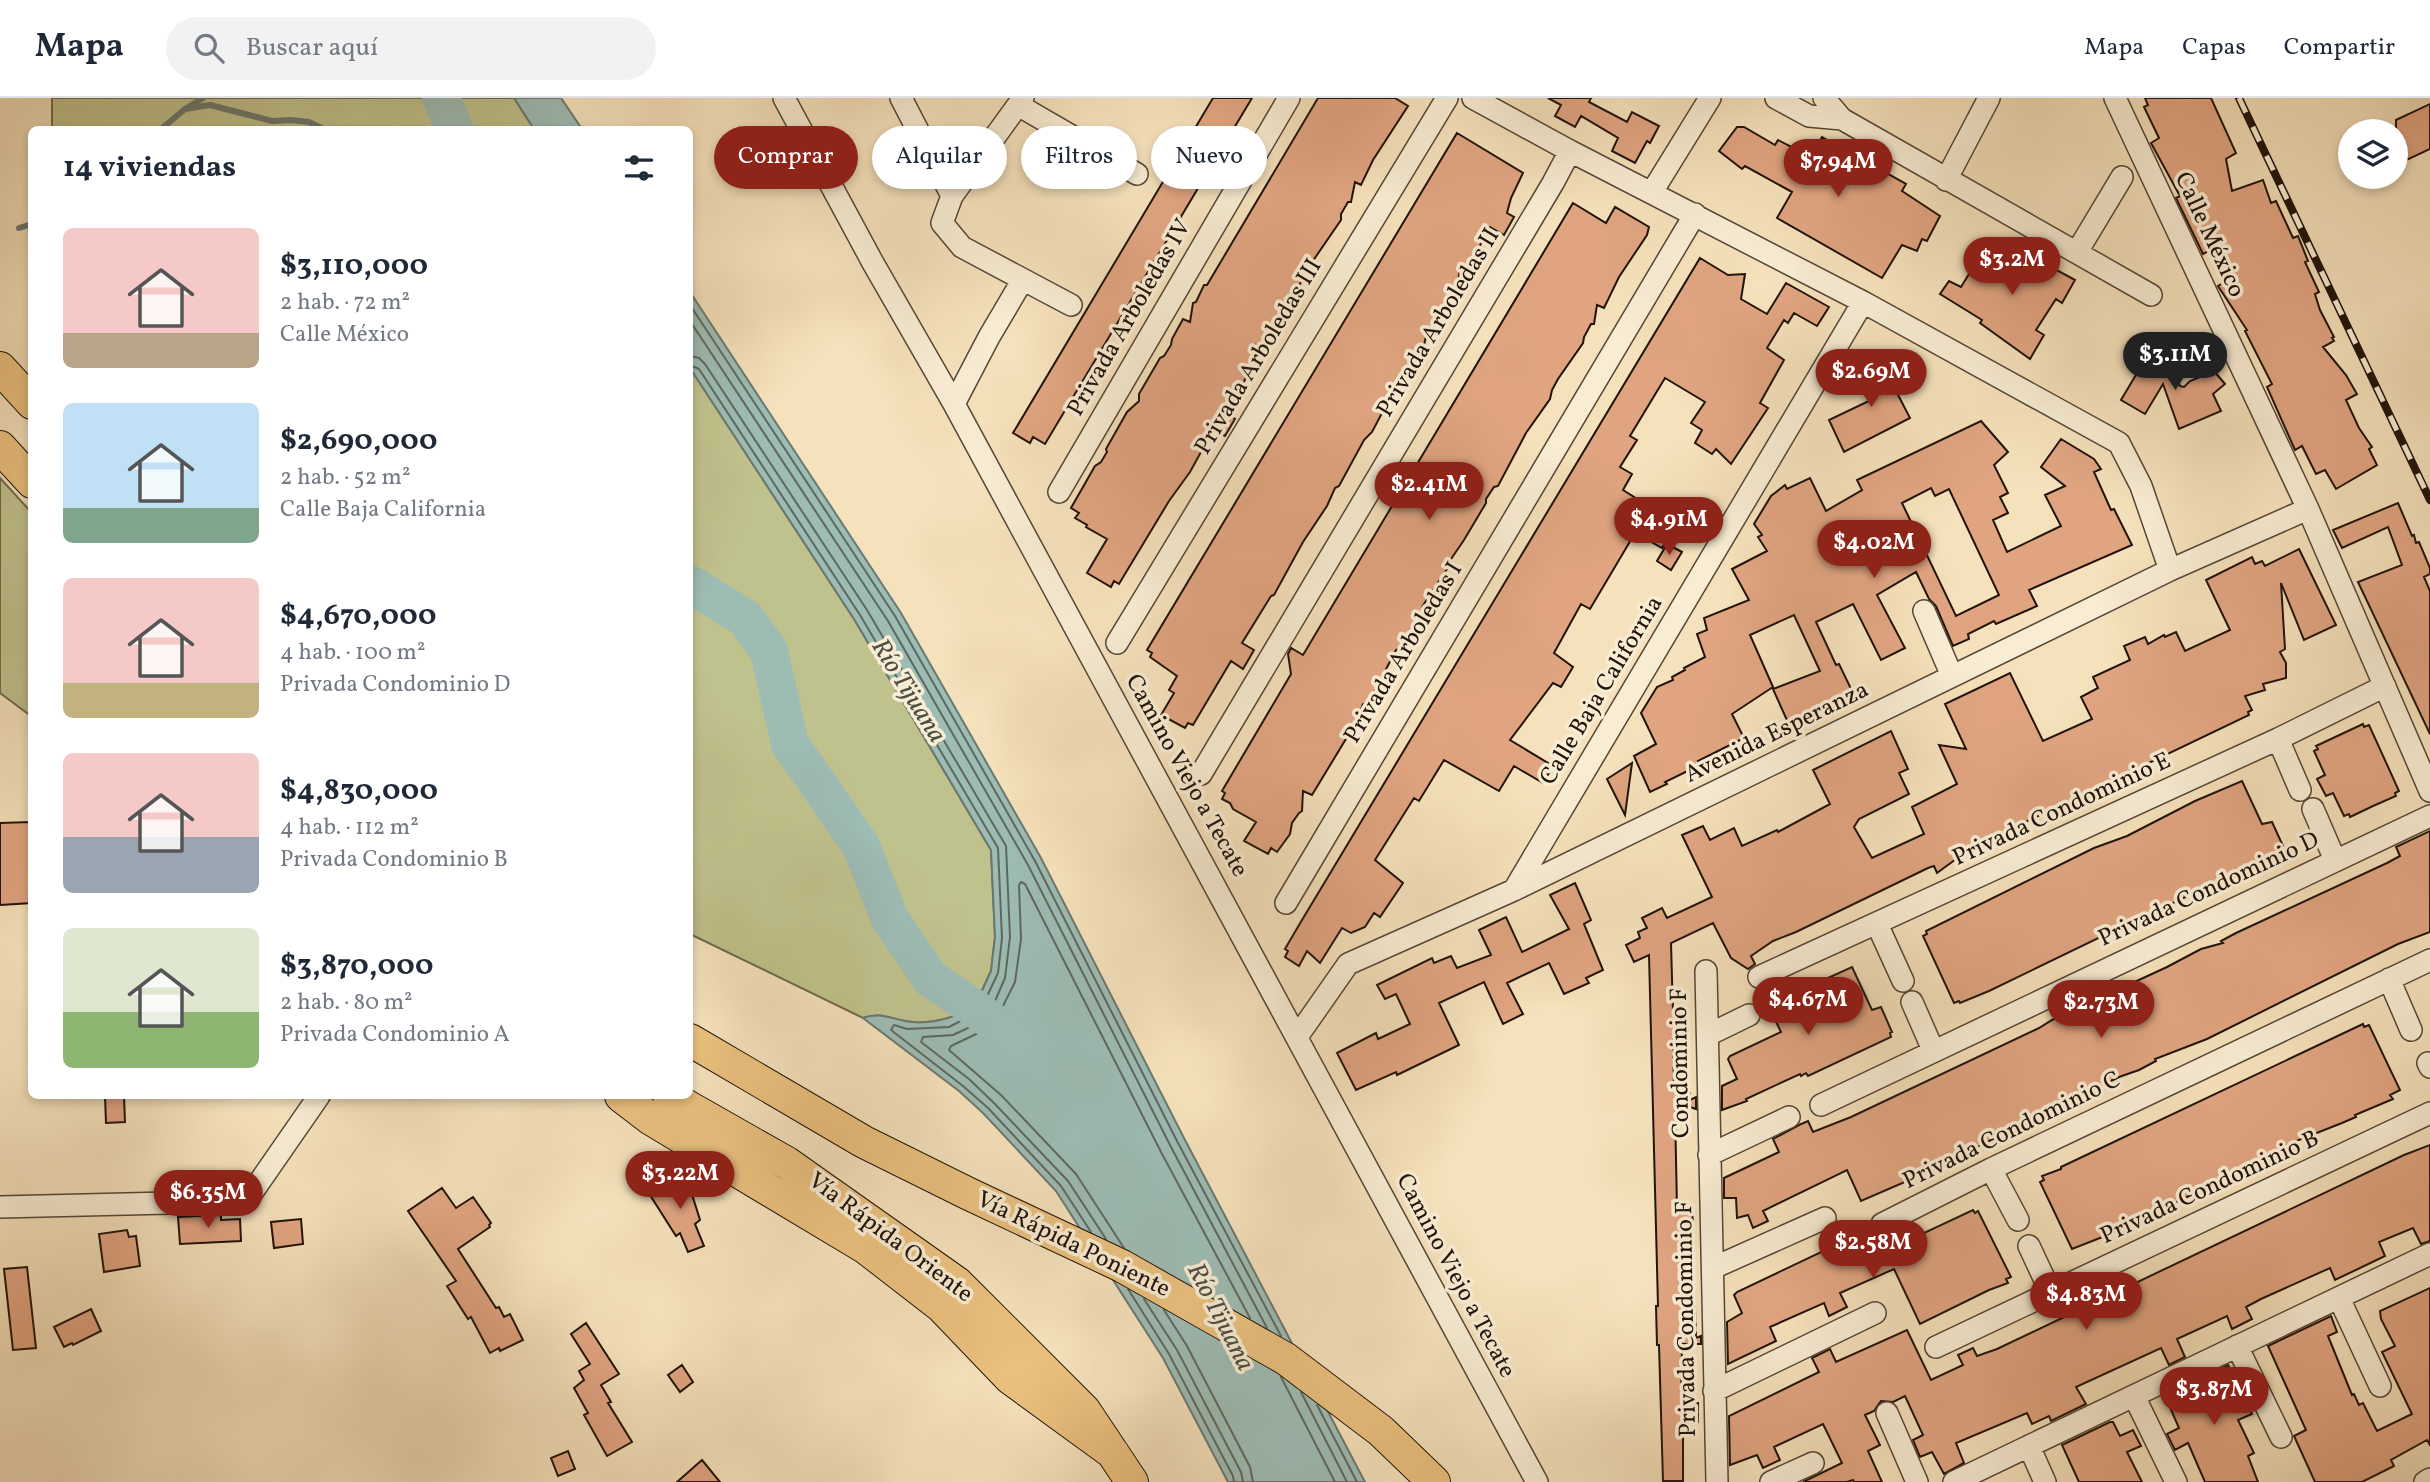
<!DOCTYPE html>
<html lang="es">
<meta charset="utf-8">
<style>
:root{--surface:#fff;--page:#f2f2f3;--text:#1f2937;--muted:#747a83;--line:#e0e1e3;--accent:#8f2418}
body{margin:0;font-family:Vollkorn,serif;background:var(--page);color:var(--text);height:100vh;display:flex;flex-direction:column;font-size:26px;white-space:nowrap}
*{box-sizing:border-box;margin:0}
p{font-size:23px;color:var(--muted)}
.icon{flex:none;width:38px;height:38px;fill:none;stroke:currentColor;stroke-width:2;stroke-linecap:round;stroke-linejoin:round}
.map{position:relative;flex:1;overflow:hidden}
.drawer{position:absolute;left:28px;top:28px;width:665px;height:973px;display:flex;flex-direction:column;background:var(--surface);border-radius:10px;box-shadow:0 4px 10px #0003}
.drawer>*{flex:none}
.hud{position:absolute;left:714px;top:28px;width:665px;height:63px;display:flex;gap:14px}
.buttons{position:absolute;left:2338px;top:21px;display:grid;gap:14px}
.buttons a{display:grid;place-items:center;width:70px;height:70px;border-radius:50%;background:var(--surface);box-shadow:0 4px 10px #0003;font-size:35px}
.price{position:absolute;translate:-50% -60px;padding:0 16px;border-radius:24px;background:var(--accent);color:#fff;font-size:23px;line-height:46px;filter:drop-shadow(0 2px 4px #0008)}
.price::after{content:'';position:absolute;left:50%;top:42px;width:21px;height:16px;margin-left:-10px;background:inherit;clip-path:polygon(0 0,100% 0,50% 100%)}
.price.active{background:#222;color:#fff}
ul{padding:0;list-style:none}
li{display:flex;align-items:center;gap:21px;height:175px;padding:0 35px}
li span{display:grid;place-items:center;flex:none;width:196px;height:140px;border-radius:10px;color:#555}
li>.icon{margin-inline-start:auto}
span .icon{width:84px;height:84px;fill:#fffc;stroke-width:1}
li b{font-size:30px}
h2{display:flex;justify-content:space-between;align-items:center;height:84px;padding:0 35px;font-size:30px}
.chip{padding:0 24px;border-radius:32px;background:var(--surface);box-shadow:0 4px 10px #0003;font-size:24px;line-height:63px}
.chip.active{background:var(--accent);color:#fff}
header{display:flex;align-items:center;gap:42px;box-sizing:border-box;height:98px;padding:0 35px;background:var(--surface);border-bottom:2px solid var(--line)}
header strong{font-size:33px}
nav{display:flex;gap:38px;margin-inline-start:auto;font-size:24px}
.search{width:490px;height:63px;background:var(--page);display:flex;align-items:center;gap:18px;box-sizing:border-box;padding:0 24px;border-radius:38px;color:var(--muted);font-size:26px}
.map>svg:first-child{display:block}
.green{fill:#c0c28d;stroke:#706a4c;stroke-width:2}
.water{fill:#9dbcb4;stroke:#6b7870;stroke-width:2}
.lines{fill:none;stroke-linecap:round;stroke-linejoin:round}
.shore{stroke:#5e685f;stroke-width:2}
.stream{stroke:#6b7870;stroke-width:6}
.river{stroke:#9dbcb4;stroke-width:38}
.building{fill:#e0a481;stroke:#20130a;stroke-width:2;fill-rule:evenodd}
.minor-casing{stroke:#554636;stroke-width:24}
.highway-casing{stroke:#20130a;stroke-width:34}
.minor{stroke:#f8ecd3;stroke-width:21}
.highway{stroke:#eac07e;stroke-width:32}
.rail-casing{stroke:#20130a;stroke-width:8}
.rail{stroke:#f8ecd3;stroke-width:5;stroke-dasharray:16;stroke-linecap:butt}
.labels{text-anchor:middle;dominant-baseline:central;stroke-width:7;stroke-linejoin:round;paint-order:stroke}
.street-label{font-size:24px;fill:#20130a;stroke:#f8ecd3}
.water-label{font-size:26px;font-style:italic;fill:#4c4e46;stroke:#f8ecd3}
</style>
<header>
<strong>Mapa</strong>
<div class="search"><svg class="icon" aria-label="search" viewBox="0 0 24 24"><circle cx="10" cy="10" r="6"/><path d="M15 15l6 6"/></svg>Buscar aquí</div>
<nav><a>Mapa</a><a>Capas</a><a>Compartir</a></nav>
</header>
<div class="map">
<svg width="2430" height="1384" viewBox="0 0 2430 1384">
<rect width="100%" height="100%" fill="#f5e1bb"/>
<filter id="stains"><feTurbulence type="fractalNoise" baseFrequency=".00286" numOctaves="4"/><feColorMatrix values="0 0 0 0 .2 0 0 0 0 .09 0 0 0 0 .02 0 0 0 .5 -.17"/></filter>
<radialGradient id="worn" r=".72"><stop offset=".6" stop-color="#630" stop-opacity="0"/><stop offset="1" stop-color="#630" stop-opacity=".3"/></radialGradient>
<path class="green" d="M52,0h462l20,31 -482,1z
M690,270l164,251 137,231 4,87 -4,34 -17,37c-21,10 -45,18 -69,13 -16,-3 -26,-9 -42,-3l-173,-84z
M0,380l31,34v204l-31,-23z"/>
<path class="water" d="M514,0h47l21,31h-48z
M690,194l211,321 140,245 144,282 180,342h-137l-65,-124 -107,-167 -73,-78 -24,-22 -96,-73c16,-6 26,0 42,3 24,5 48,-3 69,-13l17,-37 4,-34 -4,-87 -137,-231 -164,-251z"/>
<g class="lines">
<path class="shore" d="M690,207l205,311 140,245 143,282 103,193
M690,223l198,300 140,244 143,282 96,181
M690,258l9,2 6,6 162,246 139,236 4,91 -5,41 -16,37 -6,6 -30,14 -30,2 -2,5 48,37 25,24 74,78 38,58
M690,267l9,4 161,246 138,233 4,90 -4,35 -18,38 -31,16 -42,2 -13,-4 -3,5 72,56 25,22 73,78 30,46
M1124,1150l-48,-74 -75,-79 -52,-45 2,-4 42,-20 22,-44 6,-43 -2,-54 2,-3 4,2 136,268 89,166
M1128,1191l41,65 64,122 1,6
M1144,1201l33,51 64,122 2,10
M1164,1212l23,36 63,121 3,15
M1281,1279l54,105
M1301,1294l46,90
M1317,1307l40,77"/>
<path class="stream" d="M185,11l25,-4 62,16 19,-1 18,2 17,8
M160,32l25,-21 18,-11
M19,130l13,-4"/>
<path class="river" d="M441,0l14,32
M690,486l55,34 24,33 21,93 71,102 29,73 41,60 43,29 43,32"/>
</g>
<path class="building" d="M1213,0h39l-207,346 -12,-7 -3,6 -17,-10z
M1318,0h77l13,8 -35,54 -12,25 -6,-3 -4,20h-3l-7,12v6l-33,48 -21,42 -4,1 -19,37 -8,-3 -2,20h-4l-6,17 -20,31 11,6 -10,17 -12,-6 -23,42 -21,29 -50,83 -5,-3 -3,6 -24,-14 20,-34 -21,-12 1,-2 -12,-7 4,-5 -8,-5 24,-42 6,-4 6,-10 -1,-3 21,-37 12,-11v-7l21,-36 4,-2 7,-11 1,-6 11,-20 7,3 3,-19 3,-1 8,-17h3z
M1548,0h43l-2,4 38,20 5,-10 27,14 -9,17 -3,-2 -12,22 -23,-12 6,-13 -37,-22 -6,11 -20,-11 6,-11z
M2145,0h66l25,55 -10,6 6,32 31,-11 8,23 5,-2 17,37 5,-2 10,25 -3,1 14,30 -4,2 5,16 14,27 -2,1 2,3 -11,6 23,28 11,19 -11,6 13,28 13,19 -3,2 8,16 -41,24 -11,-19 -9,4 -14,-28 -7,4 -28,-63 5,-3 -27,-53 2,-1 -29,-44 15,-9 -16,-31 -14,8 -27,-56 4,-2 -29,-53 8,-5 -15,-31 4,-2z
M2430,6v45l-34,16v-45z
M1737,29h7l31,18 3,-5 33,17 11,-20 84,47 -4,7 38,25 -13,25 -5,-2 -5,12 -15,-6 -20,33 -105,-60 15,-26 -47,-26 -3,3 -23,-18z
M1457,35l66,40 -12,25 -4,15 7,4 -10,18 -14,-8 -24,44 -6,-2 -3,19 -31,49 -2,8 -24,34 -28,53 -8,8 -25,46 -4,2 -8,18 -24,36 -29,53 -3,1 -29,47 12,7 -11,19 -12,-8 -38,64 -5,-2 -3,5 -24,-13 13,-22 -5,-3 8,-14 -27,-19 2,-4 -5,-3z
M1573,105l33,20 9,-16 34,20 -2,8 -28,42 -15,31 -7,-3 -3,19h-3l-7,13 -1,6 -25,36 -6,11 -2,9 -24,34 -28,53 -4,1 -8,12v4l-22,37 -15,22 2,1 -29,44v7l-23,35 -3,1 -27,52 -6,2 -8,20 -43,71 -9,-4 -1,20 -3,2 -7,10 -2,11 -13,18 -6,-4 -3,6 -24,-13 12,-19 -23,-13 -3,-6 -8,-4 3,-6 -3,-2 69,-117 -3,-20 3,-6 12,7z
M2009,146l66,36 -13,23 -6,-4 -20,31 8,5 -14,24 -50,-36 2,-3 -42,-26 9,-13 12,6 16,-26 14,9z
M1700,160l28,17 17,-1 -4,25 26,15 19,-31 43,24 -12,19 -23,-13 -6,10 -4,-3 -17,28 17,12 -24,43 8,5 -37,56 -15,-15 -4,5 -17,-11 7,-13 -11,-7 14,-21 -40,-24 -35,58 7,4 -17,27 12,7 -9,16 54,34 -15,24 -27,-15 -45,76 -9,-5 -27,49 19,14 -12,20 -8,-4 -43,57 43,26 -10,17 -29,-17 -15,25 -55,-31 -25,41 -5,-3 -39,62 28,23 -23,34 -6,-4 -9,14 -14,6 -9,-5 -22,35 -13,-12 -8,15 -14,-9 3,-6 -3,-2 14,-24z
M2166,255l14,33 4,1 6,-6 24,-10 11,13 -12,10 8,17 -42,18 -16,-45 -18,30 -24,-14 22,-37 16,9 -6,-14z
M1879,260l31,60 -66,34 -15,-32 42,-20 -15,-30z
M1981,323l27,31 -14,13 14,28 -8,4 8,16 -15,7 14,32 54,-26 -16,-31 20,-9 -24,-19 20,-28 33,20 7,10 -7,3 17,38 3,-1 18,36 -103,45 8,16 -41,18 -2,-3 -26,13 1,5 -16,7 -17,-40 -7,-7 -13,-27 -39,23 28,53 -24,12 -28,-56 -37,18 20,43 3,-1 15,31 -64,32 -17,-38 47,-18 -26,-56 -44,20 23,52 -41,27 12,24 -46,23 2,4 -35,17 2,2 -17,8 -16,-36 22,-12 -15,-31 16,-26 16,-7 -1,-3 13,-7 -1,-2 21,-11 -8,-23 10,-4 -3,-12 45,-18 -17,-31 35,-18 -9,-14 4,-2 -8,-11 17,-28 14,-11 2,4 23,-11 16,33 36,-21 -5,-10zM1931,390l4,8 14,-7 50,106 -43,21 -54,-113z
M2398,405l14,33 2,-1 2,8 3,-1 11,26v6l-6,3 6,14v143l-72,-152 44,-17 -14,-38 -46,21 -9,-18z
M1667,446l15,8 -11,18 -14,-9z
M2299,451l37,76 -32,15 -23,-57 4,66 -5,3 6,11v15l-23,6 2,6 -20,6 7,14 -4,2 1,3 -261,125 -21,11 -30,22 -3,-7 -6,2 -132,64 -23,9 -22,15 4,8 -7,5 -17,-11 -18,-35 -42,20 2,70 15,-1v20h-15l1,59 16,-1v10l6,-3v12l-6,-2v3h-15l2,98h15l1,19h-14l1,78h15l1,33 5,-2v8h-19l-1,59h17v19l-15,1v58h-20l-4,-136h-2l-1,-39h2l-9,-351 -15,7 -8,-17 14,-7 -2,-6 9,-4 -5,-10 20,-10 5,10 45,-21 -30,-62 21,-9 7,14 24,-12 8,18 35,-16 1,2 52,-28 -17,-34 78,-39 17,38 -9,4 10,21 -50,25 -5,8 18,31 28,-13 24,-11 -12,-27 45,-23 -18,-39 27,4 -21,-45 65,-31 33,68 49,-22 -11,-22 17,-9 -5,-11 37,-17 -6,-14 21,-9 3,7 16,-9 1,2 11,-5 9,19 45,-21 -24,-50 46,-23 3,7 7,-3 3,5z
M2363,626l1,3 5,-2 30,66 -4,2 1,3 -23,10 -23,11 -1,-3 -5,2 -11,-23 -7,3 -9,-17 8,-4 -11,-24 4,-2 -2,-3z
M1632,665l-7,52 -18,-36z
M2242,683l20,43 10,-2 11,24 -5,2 2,3 -113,55 -33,12 1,3 -19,7 -7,5 -120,58 -29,12 -1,-2 -5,2 -31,-67 4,-2 -1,-3 168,-83 33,-12 68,-35z
M31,724l1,81 -32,2v-82z
M2430,733v101l-32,12 -191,95 -52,20 1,2 -17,9 -20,7 -205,101 -53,23 -14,-31 -84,41 5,10 -15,7 -5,-13 -11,3 -1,-20h-12v-20l55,-26 -6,-13 26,-14 9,-4 5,11 38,-15 188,-89 13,-8 115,-53 34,-18 22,-6 -2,-2 15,-8 151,-70 13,-7 -4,-9z
M1575,785l16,37 -7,4 19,46 -17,8 3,5 -25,11 -15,-31 -42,20 16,31 -20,10 -19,-42 -45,21 20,42 -62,30 -1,-3 -40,18 -19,-37 39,-20 2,6 32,-15 -14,-30 -11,5 -8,-14 55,-27 2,5 17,-7 6,12 34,-13 -12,-25 27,-13 16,35 47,-23 -19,-34z
M1852,869l20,43 9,-3 11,25 -2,1 1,4 -83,39 -2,-3 -5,3 -1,-2 -54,25 1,2 -25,9v-24l15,-7 -9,-20 2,-3 51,-24 -11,-23 5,-2 -2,-4z
M2363,926l1,3 5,-2 31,65 -10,5 3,4 -38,16 1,2 -14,6 -56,22 2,4 -183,87 -33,13 -32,-67 4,-2 -2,-4 19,-7v-2z
M105,998h19l1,26 -19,1z
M2430,1047v96l-9,3 -8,-16 -34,14 6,14 -50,24 -5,-12 -69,31 -15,8 6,12 -20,10 -5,-13 -50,23 8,18 -16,8 -8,-17 -85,39 10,17 -35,17 -2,-5 -17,8 -5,-11 -71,30 8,20 -20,11 -12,-22 -12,5 -7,-17 10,-5 -18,-39 -12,6 -12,-1 -7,10 -9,4 15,30 -12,6 14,31h-28l-1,-2 -6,2h-44l39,-19 -19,-39 -49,23 6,13 -17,8 -6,-13 -27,10 -1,-49 90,-44 -7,-14 18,-9 6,13 71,-32 24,50 32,-15 -5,-10 15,-7 4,8 20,-7 407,-194z
M685,1074l15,48 -5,4 9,22 -16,6 -8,-19 -4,3 -26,-41z
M442,1090l14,20 17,-11 18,26 -2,2 1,2 -32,22 38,59 3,-1 5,10 6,-3 13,26 -23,11 -1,-3 -9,5 -19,-36 -3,2 -21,-33 9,-5 -48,-70z
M1973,1112l2,3 3,-2 33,66 -5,2 2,4 -19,7 -69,34 -26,-55 -54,24 7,14 -18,9 -5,-13 -54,24 6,14 -48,23 -1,-42 15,-9 -8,-18 3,-3 124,-59 12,24z
M221,1117v5l19,-1 1,22 -61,3 -2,-27z
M301,1121l2,25 -29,4 -3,-26z
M127,1132l2,7 7,-1 4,30 -36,6 -5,-38z
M27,1169l9,81 -23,2 -9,-81z
M2430,1190v157l-3,-5 -36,20 3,6 -32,16h-47l-21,-46 12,-6 -38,-84 63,-30 6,16 -9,4 24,59 2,-1 5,11 4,-2 14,28 35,-17 -30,-62 13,-6 -14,-27 -1,-8z
M91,1211l10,22 -28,14 -1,-2 -8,4 -10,-20z
M586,1225l33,51 -18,11 10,17 -3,1 24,39 -25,14 -23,-41 4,-2 -14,-25 10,-8 -5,-9 11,-7 -19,-30z
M682,1267l11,17 -13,10 -12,-17z
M2228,1267l24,49 -14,6 16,33 -6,3 10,26h-53l-17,-39 -13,7 -8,-16 12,-6 -14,-32z
M2110,1324h3l7,14 13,-6 8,16 -14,6 15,30h-63l-17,-37z
M568,1353l7,18 -17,7 -7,-18z
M702,1362l18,22h-43z"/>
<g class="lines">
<defs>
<path id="minor" d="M784,0l89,165 81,141 583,1078
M901,0l51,98
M1023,0l-71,98 -10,27 20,24 109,58
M1473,0l97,53 293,151 256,141 22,43 29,84
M1776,0l33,18 33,3
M1824,0l18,21 309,176
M2115,0l193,411 122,282
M1018,7l119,69
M1946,82l43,-82
M1652,94l58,-94
M2077,154l45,-75
M954,306l35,-67 33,-56
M1059,394l230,-394
M1924,513l28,65
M1117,545l330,-545
M2278,641l22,51
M1201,676l352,-591 17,-32
M2313,711l22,51
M1514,792l349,-588
M1286,805l409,-689
M1877,826l26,57
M1706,873l11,511
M1759,879l519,-238 107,-53
M2389,881l22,51
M1912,904l21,48
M1708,937l41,-20
M1297,939l51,-73 166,-74 656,-320 138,-61
M2428,965l2,4
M1821,1007l609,-289
M1709,1057l80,-38
M1991,1071l27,51
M0,1109l210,-5 39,-5 70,-101
M1882,1126l109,-55 439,-209
M2029,1148l22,47
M1713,1170l112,-50
M2339,1200l41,88
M2237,1248l44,91
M1936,1249l494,-234
M1714,1293l161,-78
M2134,1298l42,86
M1887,1315l30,69
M2029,1348l16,36
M1771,1384l42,-19
M1954,1384l476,-228
M2425,1384l5,-3"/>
<path id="highway" d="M0,270l32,35
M0,349l32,35
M690,942l174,102 105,52 153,72 164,93 95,72 53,51
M621,998l30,23 215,129 75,58 69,72 103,75
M669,998l118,67 170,120 127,127 48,72"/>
</defs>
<use href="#minor" class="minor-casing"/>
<use href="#highway" class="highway-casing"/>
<use href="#minor" class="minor"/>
<use href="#highway" class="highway"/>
<defs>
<path id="rail" d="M2239,0l191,402"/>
</defs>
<use href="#rail" class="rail-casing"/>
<use href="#rail" class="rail"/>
</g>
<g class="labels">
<g class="street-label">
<text transform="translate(2209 137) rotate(65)">Calle México</text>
<text transform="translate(1130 220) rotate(-60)">Privada Arboledas IV</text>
<text transform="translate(1439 225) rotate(-59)">Privada Arboledas II</text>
<text transform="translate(1259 259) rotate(-59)">Privada Arboledas III</text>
<text transform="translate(1404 555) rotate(-59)">Privada Arboledas I</text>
<text transform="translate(1602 593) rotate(-59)">Calle Baja California</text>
<text transform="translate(1777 635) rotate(-26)">Avenida Esperanza</text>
<text transform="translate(1186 678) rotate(61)">Camino Viejo a Tecate</text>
<text transform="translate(2062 712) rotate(-25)">Privada Condominio E</text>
<text transform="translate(2209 792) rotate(-25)">Privada Condominio D</text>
<text transform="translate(1681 965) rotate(-91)">Condominio F</text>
<text transform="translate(2012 1033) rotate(-26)">Privada Condominio C</text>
<text transform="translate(2210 1090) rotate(-25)">Privada Condominio B</text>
<text transform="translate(890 1140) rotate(37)">Vía Rápida Oriente</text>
<text transform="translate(1073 1147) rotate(26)">Vía Rápida Poniente</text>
<text transform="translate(1455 1178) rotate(62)">Camino Viejo a Tecate</text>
<text transform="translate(1687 1221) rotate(-91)">Privada Condominio F</text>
</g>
<g class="water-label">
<text transform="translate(908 593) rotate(58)">Río Tijuana</text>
<text transform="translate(1220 1219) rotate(63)">Río Tijuana</text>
</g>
</g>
<rect width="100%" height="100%" filter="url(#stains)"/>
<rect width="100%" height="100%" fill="url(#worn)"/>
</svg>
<div class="buttons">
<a><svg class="icon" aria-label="layers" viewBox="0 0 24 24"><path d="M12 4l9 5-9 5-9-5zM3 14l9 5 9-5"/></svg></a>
</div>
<b class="price" style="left:1838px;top:101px">$7.94M</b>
<b class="price" style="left:2012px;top:199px">$3.2M</b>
<b class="price active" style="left:2175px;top:294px">$3.11M</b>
<b class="price" style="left:1871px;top:311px">$2.69M</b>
<b class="price" style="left:1429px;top:424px">$2.41M</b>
<b class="price" style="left:1669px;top:459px">$4.91M</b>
<b class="price" style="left:1874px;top:482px">$4.02M</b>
<b class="price" style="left:1808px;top:939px">$4.67M</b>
<b class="price" style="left:2101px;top:942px">$2.73M</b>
<b class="price" style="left:680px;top:1113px">$3.22M</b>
<b class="price" style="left:208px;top:1132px">$6.35M</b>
<b class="price" style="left:1873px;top:1182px">$2.58M</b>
<b class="price" style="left:2086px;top:1234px">$4.83M</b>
<b class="price" style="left:2214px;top:1329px">$3.87M</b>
<div class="hud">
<a class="chip active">Comprar</a>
<a class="chip">Alquilar</a>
<a class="chip">Filtros</a>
<a class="chip">Nuevo</a>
</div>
<section class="drawer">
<h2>14 viviendas<svg class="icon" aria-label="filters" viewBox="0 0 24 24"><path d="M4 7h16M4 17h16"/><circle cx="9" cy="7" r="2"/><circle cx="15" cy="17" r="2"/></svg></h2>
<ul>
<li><span style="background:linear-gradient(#f6c9c9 75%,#b9a48a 0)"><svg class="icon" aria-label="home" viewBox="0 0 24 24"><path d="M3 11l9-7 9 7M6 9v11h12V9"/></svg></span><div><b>$3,110,000</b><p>2 hab. · 72 m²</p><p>Calle México</p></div></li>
<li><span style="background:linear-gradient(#bfe0f5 75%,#7fa58c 0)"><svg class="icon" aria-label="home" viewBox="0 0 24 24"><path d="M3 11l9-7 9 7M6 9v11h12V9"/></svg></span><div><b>$2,690,000</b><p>2 hab. · 52 m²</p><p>Calle Baja California</p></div></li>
<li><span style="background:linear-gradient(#f6c9c9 75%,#c2b280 0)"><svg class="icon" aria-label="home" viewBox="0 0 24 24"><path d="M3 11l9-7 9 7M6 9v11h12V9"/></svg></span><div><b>$4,670,000</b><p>4 hab. · 100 m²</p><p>Privada Condominio D</p></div></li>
<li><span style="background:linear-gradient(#f6c9c9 60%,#9aa5b1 0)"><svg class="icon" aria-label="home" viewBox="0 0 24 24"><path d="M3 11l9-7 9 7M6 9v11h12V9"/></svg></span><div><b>$4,830,000</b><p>4 hab. · 112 m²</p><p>Privada Condominio B</p></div></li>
<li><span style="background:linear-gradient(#dfe7d0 60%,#8fb573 0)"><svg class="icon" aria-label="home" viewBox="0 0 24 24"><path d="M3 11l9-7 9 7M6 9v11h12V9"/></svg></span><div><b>$3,870,000</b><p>2 hab. · 80 m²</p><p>Privada Condominio A</p></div></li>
</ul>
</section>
</div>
